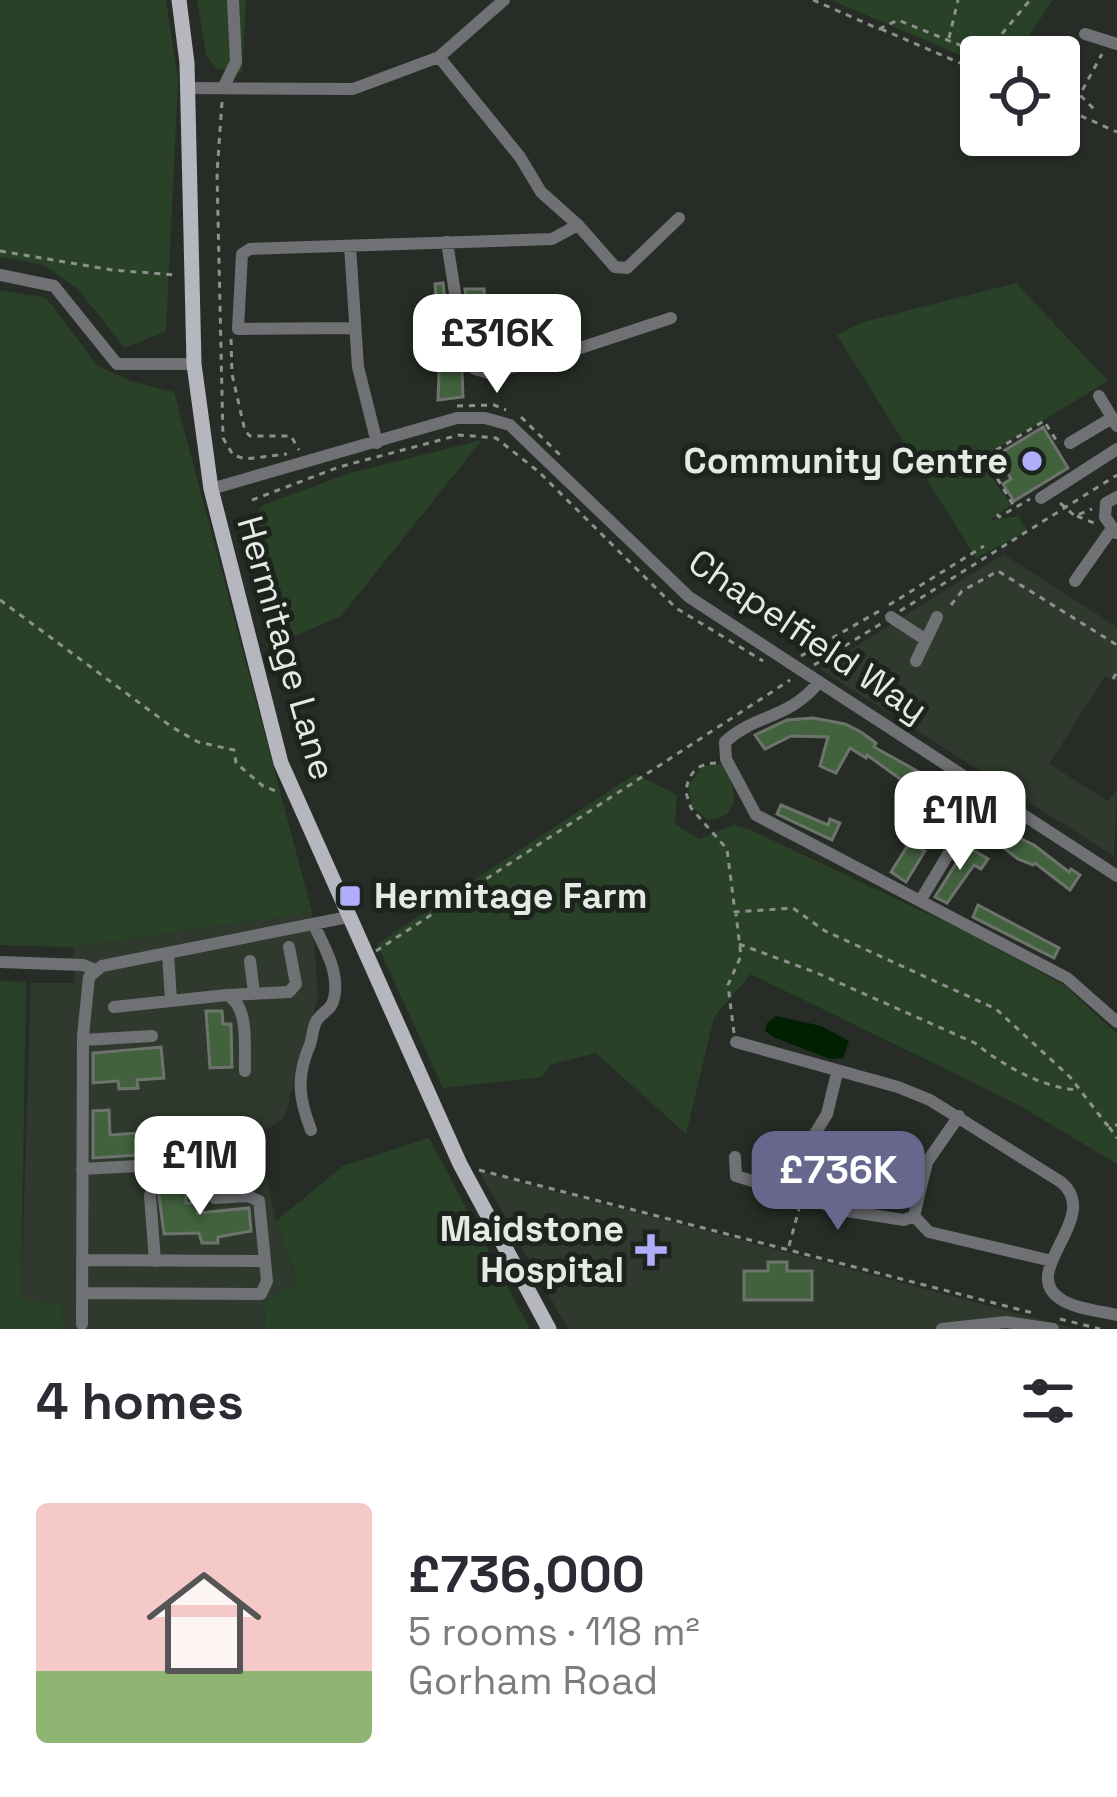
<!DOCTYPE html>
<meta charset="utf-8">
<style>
:root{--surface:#fff;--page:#f2f2f3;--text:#2b2b33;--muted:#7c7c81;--accent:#67668d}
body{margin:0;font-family:"Space Grotesk",sans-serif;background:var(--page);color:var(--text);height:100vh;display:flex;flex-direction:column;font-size:45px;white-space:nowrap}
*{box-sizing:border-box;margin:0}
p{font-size:39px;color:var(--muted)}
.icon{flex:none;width:66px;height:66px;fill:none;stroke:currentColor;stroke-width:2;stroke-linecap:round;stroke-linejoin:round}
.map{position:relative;height:1329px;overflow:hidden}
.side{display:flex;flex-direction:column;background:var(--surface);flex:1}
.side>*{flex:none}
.fabs{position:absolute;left:960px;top:36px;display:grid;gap:24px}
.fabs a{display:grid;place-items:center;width:120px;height:120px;border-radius:12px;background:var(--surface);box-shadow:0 3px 9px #0004;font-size:60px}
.price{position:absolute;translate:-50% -102px;padding:0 27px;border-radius:24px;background:#fff;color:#222;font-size:39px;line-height:78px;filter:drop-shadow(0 3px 6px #0008)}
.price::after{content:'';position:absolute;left:50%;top:72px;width:36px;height:27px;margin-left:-18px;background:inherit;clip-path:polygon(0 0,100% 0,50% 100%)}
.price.on{background:var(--accent);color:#fff}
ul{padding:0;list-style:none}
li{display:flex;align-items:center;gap:36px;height:300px;padding:0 36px}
li span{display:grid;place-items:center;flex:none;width:336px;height:240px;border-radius:12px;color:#555}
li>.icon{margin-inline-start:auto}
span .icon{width:144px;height:144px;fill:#fffc;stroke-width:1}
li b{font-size:51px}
h2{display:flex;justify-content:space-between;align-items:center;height:144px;padding:0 36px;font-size:51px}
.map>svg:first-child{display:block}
.built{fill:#2f392d}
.green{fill:#294227}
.water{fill:#011f01}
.building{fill:#42623e;stroke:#6d746c;stroke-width:3}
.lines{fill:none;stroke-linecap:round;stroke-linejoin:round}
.path{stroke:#8c918c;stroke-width:3;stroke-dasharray:6 6;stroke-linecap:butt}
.minor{stroke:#707175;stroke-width:12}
.major{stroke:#b6b6bf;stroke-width:15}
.poi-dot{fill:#b0aefa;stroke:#1d231d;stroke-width:4.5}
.labels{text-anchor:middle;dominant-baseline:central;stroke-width:10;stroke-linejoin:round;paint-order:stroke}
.poi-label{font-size:36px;font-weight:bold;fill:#e6eae6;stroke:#1d231d;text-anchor:end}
.street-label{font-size:36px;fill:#e6eae6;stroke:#1d231d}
</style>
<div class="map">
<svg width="1117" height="1329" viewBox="0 0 1117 1329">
<rect width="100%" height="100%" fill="#272d26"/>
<path class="built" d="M1003,554l114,73v55l-12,-6 -56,88 59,37 9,-12 -3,67 -294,-187z
M312,912l6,84 -34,122 -27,17 19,86 22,63 -34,17 1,28h-202l-1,-24 -41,-3 10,-319h44l-2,-36z
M479,1171l598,158h-509z"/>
<path class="green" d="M0,0h166l12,80 -12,251 -41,17 -47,-59 -34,-24 -44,-8z
M197,0h49l-4,73 -25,-4 -11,-15z
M831,0h222l-39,57h-33v7z
M1016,283l92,98 -124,75 -11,-13 7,12 -27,18 4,4 24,-15 30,43 -23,16 30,-5 9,15 -51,27 -139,-223 26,-13z
M0,290l46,8 52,68 32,15 44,11 138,520 -239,35 -73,-2z
M482,440l-141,176 -74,32 -10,-100 -11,-20 17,-23 87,-32z
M722,764c14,23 22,53 -14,56l-16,-13 -4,-21 15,-20z
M635,774l42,21 -2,29 24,15 35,-14 17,5 215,102 98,53 53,49v130l-100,-60 -266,-130 -37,43 -28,117 -90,-81 -46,12 -8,12 -99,11 -66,-144z
M0,981l26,1 -5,319 41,3 1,25h-63z
M429,1138l101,191h-265l-1,-28 34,-18 -22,-62 67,-55z"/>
<path class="water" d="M776,1016l45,10 28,15 -6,17 -13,1 -57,-22 -8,-6 2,-8z"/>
<path class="building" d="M443,283l10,86 9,1 1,27 -25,3 2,-53 -5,-63z
M465,289h19l1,37 -14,1z
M1043,427l25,41 -54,33 -11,-17 8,-5 -14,-24z
M813,718l32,6 16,8 15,11 -2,4 52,29 -2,3 29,19 2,-3 9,6 -10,15 -36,-28 -1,3 -50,-36 -1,3 -16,-10 -14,25 -16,-7 8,-29 -37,-1 -26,13 -10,-14 32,-15z
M781,805l47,20 2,-6 10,4 -8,17 -55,-26z
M984,815l33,26 2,-3 15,7 35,27 2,-3 9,6 -10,15 -35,-27 -2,2 -15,-6 -35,-27 -2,2 -6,-3z
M910,842l15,9 -19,31 -15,-10z
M967,846l21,13 -7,10 -7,-4 -27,38 -12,-6z
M978,905l81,43 -5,10 -81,-41z
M206,1011h16l1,13h8l1,43 -22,1z
M161,1047l3,31 -27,2 1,8 -19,1 -1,-8 -25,2v-30z
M109,1110l1,25 28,-2 1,22 -46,3v-47z
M186,1188v15h12v10l51,-5 2,23 -33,6v6h-16l-3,-10 -35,1 -6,-45z
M768,1262h19v9h25v29h-68v-29h24z"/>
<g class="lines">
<path class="path" d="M813,0l66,29 19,-9 69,28 24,-1
M881,29l100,43
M949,38l9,-38
M1007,57l-16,-10 39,-47
M1059,85l21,10 15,15
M222,102l-5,71 6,265 10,17 12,4 42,-5
M1059,106l58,26
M1071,111l31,-57
M0,251l112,19 64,5
M231,339l1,35 13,57 5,5h41l8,14
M457,406l37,-1 12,5
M521,417l40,39
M985,458l30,50
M955,475l89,-54 14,22
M252,500l87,-33 120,-32 37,3 43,34 137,136 87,53
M1060,503l15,13 17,-7
M997,514l2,3 31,-18
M1077,516l19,8
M0,600l172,127 26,15 36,8 2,13 27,23 15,6
M889,605l95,-59
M951,605l11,-14 36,-20 119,74
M900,611l217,-136
M801,656l80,-46
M814,665l68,-42
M1113,679l4,-7
M716,763c-18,0 -29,11 -30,30l5,15 36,41 8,63 58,-4 32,23 171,78 74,68 37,48h10
M739,944l78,29 158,70c27,22 66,44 102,47
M376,951l414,-271
M734,1033l-6,-48 13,-29 -5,-42
M1109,1127l8,11
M479,1170l554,143
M789,1246l10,-37
M1060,1319l40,10"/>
<path class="minor" d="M1085,34l32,10
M439,57l81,100 21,35 37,33 37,42 12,1 52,-50
M187,88l166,1 86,-32 65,-57
M223,88l13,-26 -3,-62
M447,242l18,115 10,12 14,4 58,-14 124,-41
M350,246l8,121 19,76
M0,275l54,11 63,78h77
M355,328l-117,1 4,-75 8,-5 302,-10 26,-14
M1099,396l18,30
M1070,443l42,-25
M211,489l246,-71h28l25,7 179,172 428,279
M1041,498l76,-49
M1116,533l-11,-16 1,-14 11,-6
M1075,581l36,-51
M891,617l35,23
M916,661l21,-44
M818,683c-29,36 -63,31 -93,59l1,17 30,56 311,163 50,44
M920,901l67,-111
M168,953l3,48
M250,961l4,32
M0,962l83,3 13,5
M228,995l61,-3 7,-8 -7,-37
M114,1007l113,-12c23,11 17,53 18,76
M83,1040l69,-4
M736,1042l162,45 32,13 131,82c43,36 -46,90 1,118 14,9 39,11 55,15
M837,1073l-10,41 -14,23 -11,59 39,14 63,10 10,-4 13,-54 32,-46
M311,1130c-12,-31 -15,-52 -2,-83 4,-8 3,-20 8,-27 6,-9 15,-10 17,-22 6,-25 -10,-52 -20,-73
M735,1157l1,19 66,20
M82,1169l149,-8
M150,1195l5,66
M914,1216l15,16 123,29
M82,1260l183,1
M82,1293l179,1 6,-13 -8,-80 -11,-5 -33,2
M82,1324l1,-288 6,-59 13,-11 246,-49
M942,1329l64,-7 47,7"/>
<path class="major" d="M179,0l8,63 7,301 17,125 70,274 179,401 89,165"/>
</g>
<g class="poi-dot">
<circle cx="1032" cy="461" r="12"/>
<rect x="338" y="884" width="24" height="24" rx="6"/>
<path d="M645 1232h12v12h12v12h-12v12h-12v-12h-12v-12h12z"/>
</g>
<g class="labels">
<g class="poi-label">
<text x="1008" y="461">Community Centre</text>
<text x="374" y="896" text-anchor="start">Hermitage Farm</text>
<text x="624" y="1229">Maidstone<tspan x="624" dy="41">Hospital</tspan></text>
</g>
<g class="street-label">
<text transform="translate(808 636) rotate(34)">Chapelfield Way</text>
<text transform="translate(286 648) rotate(74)">Hermitage Lane</text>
</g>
</g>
</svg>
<div class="fabs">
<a><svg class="icon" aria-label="locate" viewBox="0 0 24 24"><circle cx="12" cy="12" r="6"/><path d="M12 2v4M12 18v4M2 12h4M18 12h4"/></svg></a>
</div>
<b class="price" style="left:497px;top:396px">£316K</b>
<b class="price" style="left:960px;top:873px">£1M</b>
<b class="price" style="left:200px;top:1218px">£1M</b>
<b class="price on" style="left:838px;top:1233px">£736K</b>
</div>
<section class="side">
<h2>4 homes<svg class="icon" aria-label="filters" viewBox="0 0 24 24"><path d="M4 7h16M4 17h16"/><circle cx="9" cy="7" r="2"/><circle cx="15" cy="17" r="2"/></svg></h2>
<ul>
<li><span style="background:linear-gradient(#f6c9c9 70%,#8fb573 0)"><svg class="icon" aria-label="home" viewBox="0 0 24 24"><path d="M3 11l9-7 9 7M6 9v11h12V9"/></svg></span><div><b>£736,000</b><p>5 rooms · 118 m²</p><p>Gorham Road</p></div></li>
</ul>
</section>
